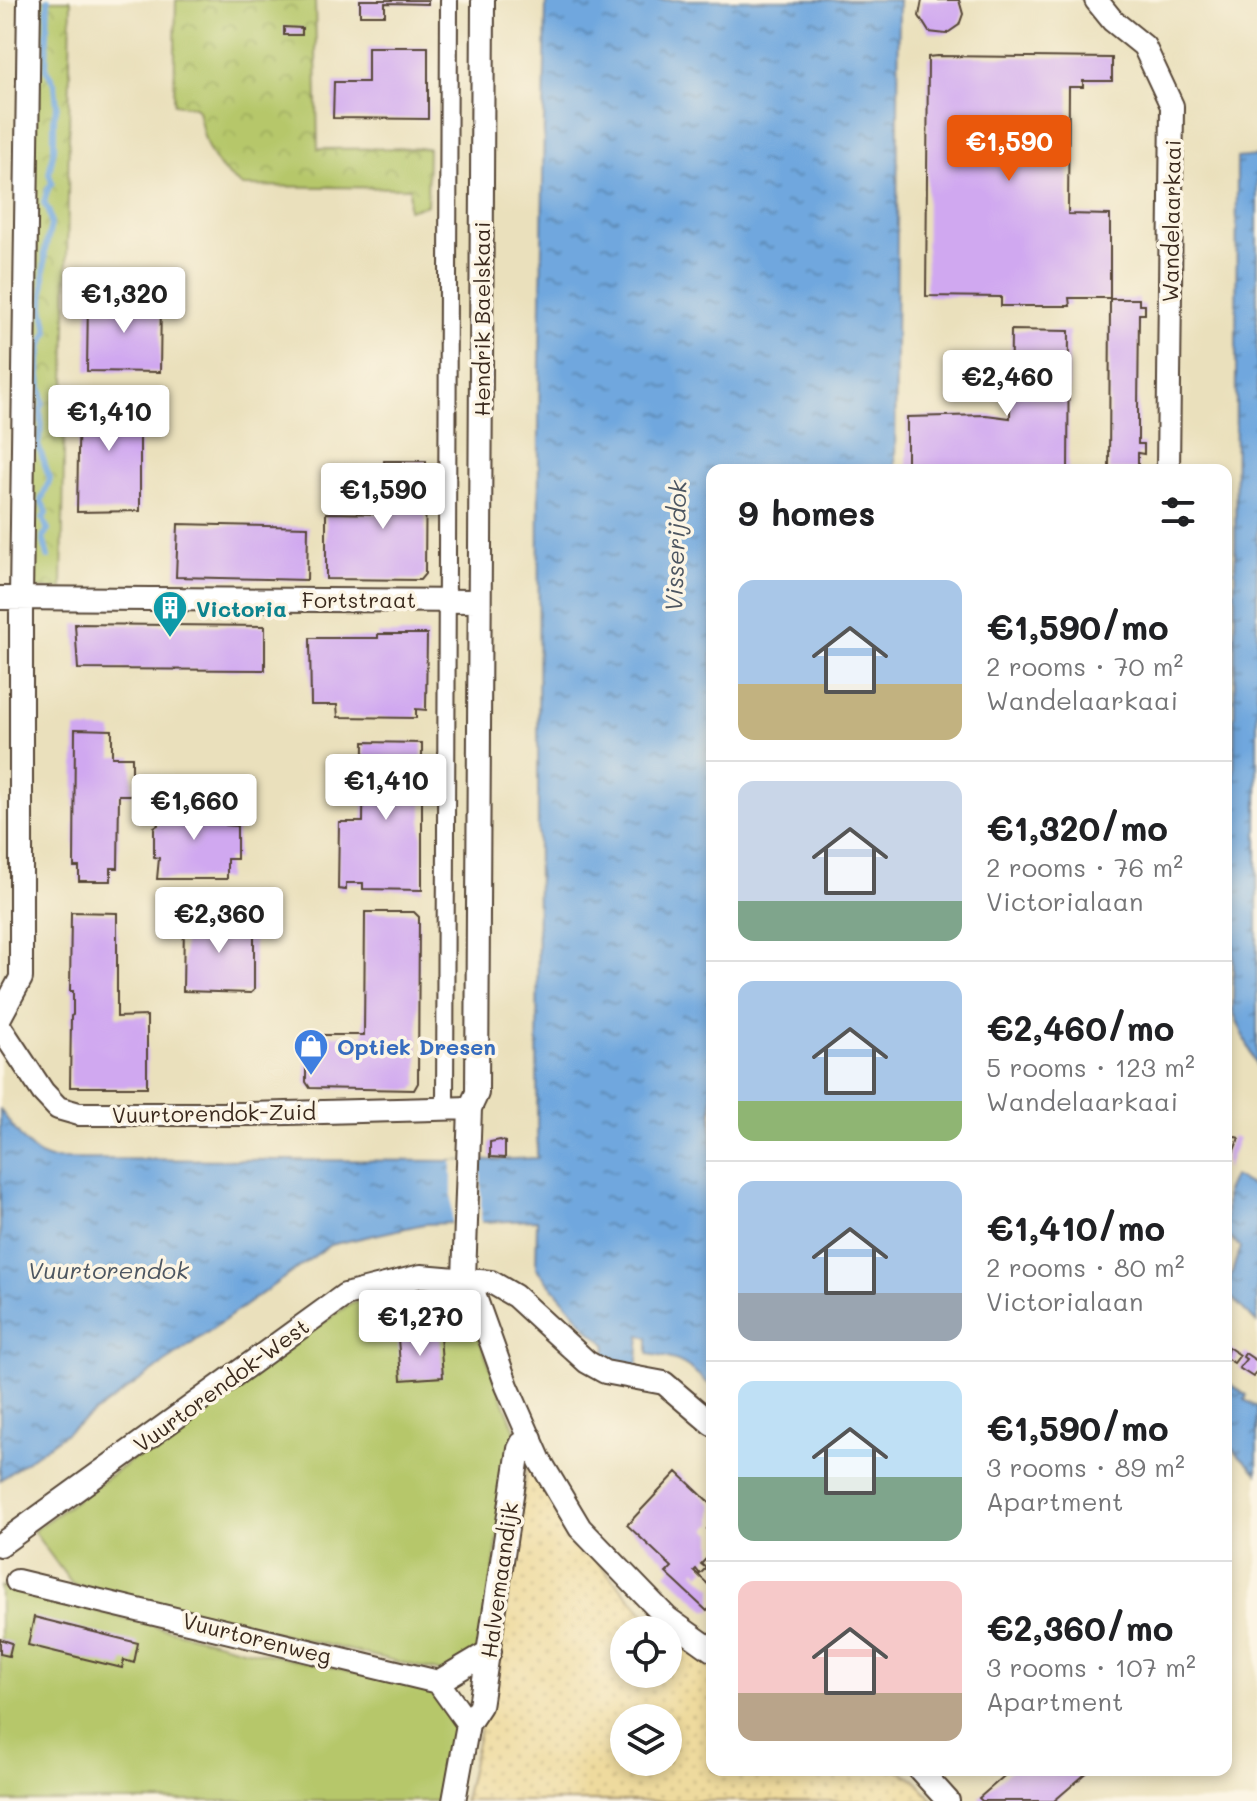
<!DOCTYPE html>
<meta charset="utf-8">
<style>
:root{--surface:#fff;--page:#f2f2f2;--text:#202124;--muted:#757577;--line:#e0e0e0;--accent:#ea580c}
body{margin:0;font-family:Mali,sans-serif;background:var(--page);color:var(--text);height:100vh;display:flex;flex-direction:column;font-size:30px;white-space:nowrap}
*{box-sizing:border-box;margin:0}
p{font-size:26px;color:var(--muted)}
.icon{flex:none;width:44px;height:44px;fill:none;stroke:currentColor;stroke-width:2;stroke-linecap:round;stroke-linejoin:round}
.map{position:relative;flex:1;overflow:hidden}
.sheet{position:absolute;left:706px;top:464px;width:526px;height:1312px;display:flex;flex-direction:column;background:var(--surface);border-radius:16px;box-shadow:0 4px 12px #0003}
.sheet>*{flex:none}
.fabs{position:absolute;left:610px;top:1616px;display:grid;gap:16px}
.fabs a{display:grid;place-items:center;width:72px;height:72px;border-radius:50%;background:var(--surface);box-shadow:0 4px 12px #0003;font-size:40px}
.price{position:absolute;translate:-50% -68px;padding:0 18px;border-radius:8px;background:#fff;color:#222;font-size:26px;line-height:52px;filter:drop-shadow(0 2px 4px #0008)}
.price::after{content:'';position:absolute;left:50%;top:48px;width:24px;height:18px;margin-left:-12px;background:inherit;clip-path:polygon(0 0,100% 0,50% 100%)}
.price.selected{background:var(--accent);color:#fff}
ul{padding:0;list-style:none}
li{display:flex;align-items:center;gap:24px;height:200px;padding:0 32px}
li+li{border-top:2px solid var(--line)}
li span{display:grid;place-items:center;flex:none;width:224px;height:160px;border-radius:16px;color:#555}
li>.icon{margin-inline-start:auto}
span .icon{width:96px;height:96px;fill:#fffc;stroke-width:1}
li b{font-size:34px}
h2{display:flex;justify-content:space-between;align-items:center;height:96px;padding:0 32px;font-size:34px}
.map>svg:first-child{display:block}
.green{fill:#b6c76a;stroke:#787844;stroke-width:2}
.sand{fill:url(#sand-dots);stroke:#94825e;stroke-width:2;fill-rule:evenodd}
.park{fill:url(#park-crowns);stroke:#787844;stroke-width:2}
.water{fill:url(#water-ripples);stroke:#55687e;stroke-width:2}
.pier{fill:#eae0bc}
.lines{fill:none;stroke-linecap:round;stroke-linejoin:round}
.stream{stroke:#6fa7de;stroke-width:6}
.building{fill:#d0a8f0}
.pedestrian-casing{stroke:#554536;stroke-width:20}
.minor-casing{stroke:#554536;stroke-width:26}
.pedestrian{stroke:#fff;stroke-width:16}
.minor{stroke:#fff;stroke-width:22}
.labels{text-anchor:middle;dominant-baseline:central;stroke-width:7;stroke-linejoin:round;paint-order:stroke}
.street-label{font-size:22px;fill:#3b2a1e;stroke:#fcf5e5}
.culture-label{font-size:22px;font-weight:bold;fill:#0d838f;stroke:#fcf5e5;text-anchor:start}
.shop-label{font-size:22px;font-weight:bold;fill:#366cbe;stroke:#fcf5e5;text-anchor:start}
.water-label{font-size:24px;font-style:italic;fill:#4d5661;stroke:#fcf5e5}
</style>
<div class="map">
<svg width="1257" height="1801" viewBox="0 0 1257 1801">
<defs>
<pattern id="sand-dots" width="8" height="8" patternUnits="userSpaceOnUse" patternTransform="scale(2)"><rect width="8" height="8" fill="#eeda9e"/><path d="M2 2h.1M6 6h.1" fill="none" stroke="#cdbb88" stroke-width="1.8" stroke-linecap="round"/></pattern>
<pattern id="park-crowns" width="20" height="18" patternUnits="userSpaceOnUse" patternTransform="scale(2)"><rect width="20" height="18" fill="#b6c76a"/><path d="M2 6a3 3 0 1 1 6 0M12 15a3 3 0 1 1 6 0" fill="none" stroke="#9dab5b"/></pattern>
<pattern id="water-ripples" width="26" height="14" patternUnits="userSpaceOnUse" patternTransform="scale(2)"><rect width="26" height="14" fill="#6fa7de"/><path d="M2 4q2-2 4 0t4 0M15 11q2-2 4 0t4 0" fill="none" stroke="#5c88b3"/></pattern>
</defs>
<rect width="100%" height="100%" fill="#fcf5e5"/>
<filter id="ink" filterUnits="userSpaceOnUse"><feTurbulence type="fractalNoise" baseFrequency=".0125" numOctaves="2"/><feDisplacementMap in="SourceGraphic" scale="16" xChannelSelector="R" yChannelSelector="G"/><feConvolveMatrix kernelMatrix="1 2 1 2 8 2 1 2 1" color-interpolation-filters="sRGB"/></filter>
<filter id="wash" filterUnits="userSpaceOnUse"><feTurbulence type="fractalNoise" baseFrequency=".006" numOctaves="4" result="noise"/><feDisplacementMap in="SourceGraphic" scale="32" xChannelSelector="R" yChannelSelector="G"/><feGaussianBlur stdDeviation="1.8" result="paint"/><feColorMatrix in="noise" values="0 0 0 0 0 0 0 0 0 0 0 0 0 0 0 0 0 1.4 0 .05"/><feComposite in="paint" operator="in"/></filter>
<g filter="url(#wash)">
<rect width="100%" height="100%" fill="#eae0bc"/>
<path class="green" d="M428,1286l22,1 12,8 54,138 -6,17 -27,197 -42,25 -369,-88 -39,-53 318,-228z
M0,1586l243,63 183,38c6,4 16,9 21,15 20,22 1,73 -5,99h-442z"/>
<path class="sand" d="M528,1459l42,73 83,91 11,7h-40v44h44v-42l44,29v109h185l18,10 19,21h-470l19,-85 9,-9zM624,1718h44v44h-44z"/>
<path class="park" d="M35,0h36l-9,589h-36z
M176,0h139l3,149 110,-1 -1,57 -19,5 2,-22 -167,-2c-34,-21 -37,-39 -45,-76l-3,-3 -21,-3z"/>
<path class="water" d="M546,0h353l-4,470h-183v917c-25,-23 -30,-28 -64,-33v-16l-8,-3 -3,37 -32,-6 1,-22 -14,-11 -56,-65 1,-48 -113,4 -94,21 -330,235v-370c14,17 29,44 50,49l417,2 70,-3 2,-738z
M1257,156v911l-24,-56 4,-853z
M1233,1176l24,12v135l-31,-31 14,-45 -14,-13v-42z
M1226,1381l21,15 -2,4 12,7v66l-31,-31z"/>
<path class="pier" d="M452,1161h29v65l-29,1z"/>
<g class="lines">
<path class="stream" d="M48,557l-5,-20 5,-7 -5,-12 4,-6 -6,-11 9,-22 -12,-34 4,-19 -2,-16 3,-6 -4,-36 3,-23 6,-13 -5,-25 2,-57 6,-25 -2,-14 -5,-8 3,-12 5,-8 -3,-9 5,-25v-32l3,-11 -2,-21 -9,-16 2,-69"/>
</g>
<g id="blocks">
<path class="building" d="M360,0h68v4l-43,-1v12h-25z
M922,0h37l4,14 -4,11 -13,9 -17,-2 -10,-16z
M284,27l18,1v7h-18z
M368,47h60v72l-95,-1 1,-36h34z
M937,56l175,2v23h-29v6h-14l-1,127 42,1v83h-41l1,8h-69v-9l-75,-1 2,-239z
M88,298l73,1 -1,73 -73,-1z
M1110,299h29v6h6v9h-6l-1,95v35h6v10l-6,-1v17h-29z
M1011,330l58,1 -1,139h-161v-53l79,-2 24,3z
M79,394h61v117l-63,1z
M384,461h42l-1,113 -5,6 -94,-1v-66l57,1z
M178,524l130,3 -1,53 -131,-3z
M75,624l190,2v44l-187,-1z
M378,634h49l-1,76 -10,-1v9l-78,-1 -1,-12h-26l-1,-67h68z
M75,729l37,1v27h20v38h-13l-1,73h-7v13h-32v-14h-5z
M364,742l58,1v147l-59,-1v-6h-17v7l-8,-1 1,-67h24z
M157,805l69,1v19l11,1v33h-10v20h-70l2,-21 -5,-1v-30l4,-2z
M71,912l46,1v104l30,-1v71h-77l1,-71 2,-1v-24h-3z
M365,912h49l5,5 -1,166 -4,7 -104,-2 -4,-6v-47h58z
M186,918h65l3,3v69l-3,3 -68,-2 1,-70z
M1232,1136l7,2 -13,32v-18z
M500,1140l5,2v16l-15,-1v-15z
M440,1335l3,42 -42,3 -3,-42z
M1228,1347l12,8 -6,8 -8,-5z
M1245,1353l12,8v10l-4,6 -14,-9 7,-9 -3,-2z
M677,1472l35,33v19l-5,5 5,4v20l-11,11 5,4 -6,6 -4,-5 -2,2 18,17v23l-3,-2 -2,2 -41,-38 6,-6 -45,-42z
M34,1617l104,26 -4,20 -10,-3 -2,8 -94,-23z
M0,1639l12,4 -3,13 -9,-2z
M1011,1770h79l-36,31h-72l-3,-3z"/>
</g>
</g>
<g filter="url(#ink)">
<use href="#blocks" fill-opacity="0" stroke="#554536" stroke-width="2"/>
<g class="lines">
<defs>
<path id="pedestrian" d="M445,1108l4,-1108"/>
<path id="minor" d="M483,0l-6,1093 -7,15 -6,170 11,19 32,89 33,75 40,67 87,90 45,32
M1096,0l17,21 31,25 28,60 -4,364
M0,598l479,3
M0,1017l21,-39v-380l8,-598
M0,1027l43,65 15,16 21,6h171l220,-6
M0,1545l345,-250 76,-19 70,6 24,14 72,66 18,10 59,11 48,41
M17,1581l421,101 52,-31
M438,1682l30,42
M920,1770l28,31
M454,1801l14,-77 12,-18 39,-257 3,-6 9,-5"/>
</defs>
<use href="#pedestrian" class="pedestrian-casing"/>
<use href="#minor" class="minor-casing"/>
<use href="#pedestrian" class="pedestrian"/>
<use href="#minor" class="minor"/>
</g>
</g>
<defs>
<symbol id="building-pin" viewBox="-11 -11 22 30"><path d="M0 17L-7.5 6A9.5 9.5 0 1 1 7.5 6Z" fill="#0f9aa8" stroke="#fcf5e5"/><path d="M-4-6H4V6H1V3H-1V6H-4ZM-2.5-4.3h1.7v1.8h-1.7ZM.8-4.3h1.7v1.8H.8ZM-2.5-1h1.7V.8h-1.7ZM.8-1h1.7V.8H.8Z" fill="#fff"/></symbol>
<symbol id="shop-pin" viewBox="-11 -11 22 30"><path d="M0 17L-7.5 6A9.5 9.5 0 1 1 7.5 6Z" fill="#3f7fe0" stroke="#fcf5e5"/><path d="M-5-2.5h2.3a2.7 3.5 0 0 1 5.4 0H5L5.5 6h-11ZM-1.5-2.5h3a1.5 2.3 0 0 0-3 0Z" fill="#fff"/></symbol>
</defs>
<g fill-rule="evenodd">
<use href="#building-pin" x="150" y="588" width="40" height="54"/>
<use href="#shop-pin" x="291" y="1026" width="40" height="54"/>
</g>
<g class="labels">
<g class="street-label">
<text transform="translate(1171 221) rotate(-89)">Wandelaarkaai</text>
<text transform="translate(481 319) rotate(-90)">Hendrik Baelskaai</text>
<text x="359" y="599">Fortstraat</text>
<text transform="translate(214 1113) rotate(-1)">Vuurtorendok-Zuid</text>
<text transform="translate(221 1385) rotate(-36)">Vuurtorendok-West</text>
<text transform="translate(499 1580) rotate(-82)">Halvemaandijk</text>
<text transform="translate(257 1638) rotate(14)">Vuurtorenweg</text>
</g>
<g class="culture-label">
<text x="196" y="608">Victoria</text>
</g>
<g class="shop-label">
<text x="337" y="1046">Optiek Dresen</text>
</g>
<g class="water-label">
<text transform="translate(675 546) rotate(-88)">Visserijdok</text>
<text x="108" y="1269">Vuurtorendok</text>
</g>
</g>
</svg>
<div class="fabs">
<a><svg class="icon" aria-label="locate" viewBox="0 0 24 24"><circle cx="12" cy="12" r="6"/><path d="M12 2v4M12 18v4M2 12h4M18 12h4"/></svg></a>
<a><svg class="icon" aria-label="layers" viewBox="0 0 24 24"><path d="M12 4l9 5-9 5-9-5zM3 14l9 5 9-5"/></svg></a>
</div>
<b class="price selected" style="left:1009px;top:183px">€1,590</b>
<b class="price" style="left:124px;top:335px">€1,320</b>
<b class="price" style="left:1007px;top:418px">€2,460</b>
<b class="price" style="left:109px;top:453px">€1,410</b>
<b class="price" style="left:383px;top:531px">€1,590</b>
<b class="price" style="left:386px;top:822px">€1,410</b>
<b class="price" style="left:194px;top:842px">€1,660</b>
<b class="price" style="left:219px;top:955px">€2,360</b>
<b class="price" style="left:420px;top:1358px">€1,270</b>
<section class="sheet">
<h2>9 homes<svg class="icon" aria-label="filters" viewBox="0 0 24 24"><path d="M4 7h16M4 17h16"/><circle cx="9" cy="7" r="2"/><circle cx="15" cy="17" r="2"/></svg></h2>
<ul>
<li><span style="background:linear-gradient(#a9c7e8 65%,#c2b280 0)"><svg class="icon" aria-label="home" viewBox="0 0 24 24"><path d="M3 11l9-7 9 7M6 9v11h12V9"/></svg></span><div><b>€1,590/mo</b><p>2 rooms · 70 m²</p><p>Wandelaarkaai</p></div></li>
<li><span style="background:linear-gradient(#c9d6e8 75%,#7fa58c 0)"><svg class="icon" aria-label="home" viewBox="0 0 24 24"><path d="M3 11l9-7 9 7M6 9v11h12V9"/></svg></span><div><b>€1,320/mo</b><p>2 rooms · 76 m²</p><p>Victorialaan</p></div></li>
<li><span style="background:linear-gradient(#a9c7e8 75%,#8fb573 0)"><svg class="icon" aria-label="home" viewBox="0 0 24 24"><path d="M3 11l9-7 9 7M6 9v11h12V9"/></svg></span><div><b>€2,460/mo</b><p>5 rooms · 123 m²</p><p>Wandelaarkaai</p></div></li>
<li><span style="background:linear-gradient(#a9c7e8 70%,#9aa5b1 0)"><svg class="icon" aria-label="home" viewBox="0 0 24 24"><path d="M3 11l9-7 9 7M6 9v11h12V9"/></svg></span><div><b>€1,410/mo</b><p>2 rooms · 80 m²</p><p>Victorialaan</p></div></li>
<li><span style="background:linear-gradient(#bfe0f5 60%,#7fa58c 0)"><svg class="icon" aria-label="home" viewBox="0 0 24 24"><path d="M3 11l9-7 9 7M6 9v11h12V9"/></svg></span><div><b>€1,590/mo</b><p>3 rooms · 89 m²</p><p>Apartment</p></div></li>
<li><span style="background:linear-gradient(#f6c9c9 70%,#b9a48a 0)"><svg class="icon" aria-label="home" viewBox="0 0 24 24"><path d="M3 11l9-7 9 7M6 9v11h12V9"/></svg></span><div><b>€2,360/mo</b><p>3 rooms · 107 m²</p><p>Apartment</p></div></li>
</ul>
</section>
</div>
